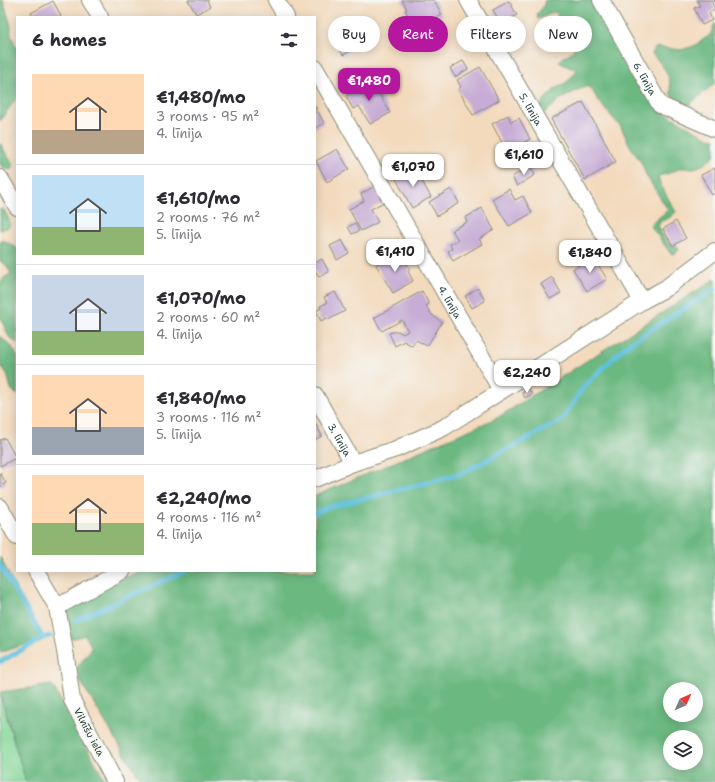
<!DOCTYPE html>
<meta charset="utf-8">
<style>
:root{--surface:#fff;--page:#f2f2f3;--text:#2b2b33;--muted:#7c7c81;--line:#e1e1e2;--accent:#b5179e}
body{margin:0;font-family:"Shantell Sans",sans-serif;background:var(--page);color:var(--text);height:100vh;display:flex;flex-direction:column;font-size:15px;white-space:nowrap}
*{box-sizing:border-box;margin:0}
p{font-size:13px;color:var(--muted)}
.icon{flex:none;width:22px;height:22px;fill:none;stroke:currentColor;stroke-width:2;stroke-linecap:round;stroke-linejoin:round}
.map{position:relative;flex:1;overflow:hidden}
.side{position:absolute;left:16px;top:16px;width:300px;height:556px;display:flex;flex-direction:column;background:var(--surface);border-radius:0px;box-shadow:0 2px 10px #0003}
.side>*{flex:none}
.banner{position:absolute;left:328px;top:16px;width:327px;height:36px;display:flex;gap:8px}
.needle{width:26px;rotate:45deg}
.tools{position:absolute;left:663px;top:682px;display:grid;gap:8px}
.tools a{display:grid;place-items:center;width:40px;height:40px;border-radius:50%;background:var(--surface);box-shadow:0 2px 10px #0003;font-size:20px}
.price{position:absolute;translate:-50% -34px;padding:0 9px;border-radius:8px;background:#fff;color:#222;font-size:13px;line-height:26px;filter:drop-shadow(0 1px 2px #0008)}
.price::after{content:'';position:absolute;left:50%;top:24px;width:12px;height:9px;margin-left:-6px;background:inherit;clip-path:polygon(0 0,100% 0,50% 100%)}
.price.active{background:var(--accent);color:#fff}
ul{padding:0;list-style:none}
li{display:flex;align-items:center;gap:12px;height:100px;padding:0 16px}
li+li{border-top:1px solid var(--line)}
li span{display:grid;place-items:center;flex:none;width:112px;height:80px;border-radius:0px;color:#555}
li>.icon{margin-inline-start:auto}
span .icon{width:48px;height:48px;fill:#fffc;stroke-width:1}
li b{font-size:17px}
h2{display:flex;justify-content:space-between;align-items:center;height:48px;padding:0 16px;font-size:17px}
.tag{padding:0 14px;border-radius:18px;background:var(--surface);box-shadow:0 2px 10px #0003;font-size:14px;line-height:36px}
.tag.active{background:var(--accent);color:#fff}
.map>svg:first-child{display:block}
.green{fill:#85d899;stroke:#528a66}
.forest{fill:#6cb881;stroke:#467a5a;fill-rule:evenodd}
.lines{fill:none;stroke-linecap:round;stroke-linejoin:round}
.stream{stroke:#5fc0dd;stroke-width:5}
.building{fill:#c7add6}
.street-casing{stroke:#898c78;stroke-width:18}
.street{stroke:#fff;stroke-width:16}
.labels{text-anchor:middle;dominant-baseline:central;stroke-width:4;stroke-linejoin:round;paint-order:stroke}
.street-label{font-size:10px;fill:#1f3d34;stroke:#f6f6f2}
</style>
<div class="map">
<svg width="715" height="782" viewBox="0 0 715 782">
<rect width="100%" height="100%" fill="#f6f6f2"/>
<filter id="ink" filterUnits="userSpaceOnUse"><feTurbulence type="fractalNoise" baseFrequency=".025" numOctaves="2"/><feDisplacementMap in="SourceGraphic" scale="8" xChannelSelector="R" yChannelSelector="G"/><feConvolveMatrix kernelMatrix="1 2 1 2 8 2 1 2 1" color-interpolation-filters="sRGB"/></filter>
<filter id="wash" filterUnits="userSpaceOnUse"><feTurbulence type="fractalNoise" baseFrequency=".012" numOctaves="4" result="noise"/><feDisplacementMap in="SourceGraphic" scale="16" xChannelSelector="R" yChannelSelector="G"/><feGaussianBlur stdDeviation="0.9" result="paint"/><feColorMatrix in="noise" values="0 0 0 0 0 0 0 0 0 0 0 0 0 0 0 0 0 1.4 0 .05"/><feComposite in="paint" operator="in"/></filter>
<g filter="url(#wash)">
<rect width="100%" height="100%" fill="#f3dabd"/>
<path class="green" d="M0,695l26,87h-26z"/>
<path class="forest" d="M0,0h3l8,26v9l6,14v48l-17,24z
M545,0h50l12,18 5,19 51,75 46,26 6,1v16l-12,10 -9,3h-13l-14,6 -9,2 3,10 15,26 -7,6 -8,3 -3,5c5,8 7,20 18,19l3,4 -3,4 -5,1 -21,-29 18,-15 -21,-33 -5,-13 -13,-20 -8,-17 -22,-25 -7,-12 -3,-3h-5l-25,13 -14,13 -4,-3 -1,-4 5,-7 10,-10 12,-7 9,-10v-4h-5l-12,-6 3,-4 11,-7 1,-4 -9,-10 -14,1 -4,-1c9,-9 6,-13 11,-23l-3,-2 -17,7 -1,-5 6,-7z
M715,23v60l-26,22c-9,-1 -12,-3 -18,-10 -1,-20 -5,-27 -19,-41l1,-4 4,-3 24,3 13,-4 16,-11z
M0,143l13,22 -2,5 -9,-3 -2,-3z
M0,209l4,1 6,12 -1,5 -9,3z
M0,241h5l12,7v95l-8,-6 -9,-20v-34l5,-6 6,-3 -4,-8 -7,-5z
M715,279v503h-573l-68,-111 18,-23 -7,-13 -14,4 -14,-32 84,-36h174v-75l182,-78zM670,689h26v26h-26zM670,737h26v26h-26z
M0,336l12,11 5,9v39l-6,-6 -4,-15 -7,-10z
M0,557l27,53 16,28 -43,15z
M52,685l54,97h-80l-26,-90z"/>
<g class="lines">
<path class="stream" d="M315,513l10,-5 136,-34 101,-54 22,-34 43,-41 88,-56
M0,565l43,73
M76,620l109,-49
M0,662l43,-24 7,-2"/>
</g>
<g id="blocks">
<path class="building" d="M188,0h19l3,7 -14,7z
M402,0h32l8,15 -26,14 -11,-19 2,-1z
M697,0h18l-3,3 3,6 -6,4 3,7 -10,5 -8,-17 6,-2z
M53,1l8,15 -2,1h-26l-2,-4z
M509,1l8,14 -16,9 -8,-14z
M358,22l11,19 -26,14 -6,-10 10,-6 -4,-8z
M463,61l5,8 -13,8 -5,-9z
M480,67l19,33 -26,15 -15,-26 3,-2 -4,-7z
M372,81l18,32 -20,11 -11,-18 -6,3 -7,-13z
M583,102l33,60 -31,18 -34,-61z
M315,106l9,17 -9,5z
M508,115l3,7 8,-4 11,21 -23,13 -15,-28z
M337,149l12,20 -22,13 -11,-21z
M530,166l5,9 -18,11 -5,-9z
M715,168v25l-3,2 -11,-20z
M415,169l16,28 -19,11 -16,-29z
M375,186l9,16 -13,7 7,13 -17,9 -12,-22 15,-8 -3,-7z
M451,189l8,14 -22,13 -8,-14z
M509,189l6,11 8,-4 9,17 -23,13 -17,-27z
M482,208l12,22 -15,9 3,5 -29,17 -5,-10 4,-2 -2,-5 8,-4 -6,-10 15,-8 -2,-4z
M676,221l10,17 -13,8 -10,-17z
M355,223l4,8 -7,3 -4,-7z
M342,240l7,13 -12,7 -7,-14z
M397,253l5,9 3,-2 5,10 -2,1 5,10 -20,12 -17,-28z
M593,257l14,22 -20,12 -14,-22z
M322,259l7,13 -10,5 -4,-7v-7z
M552,277l9,16 -11,6 -9,-15z
M478,288l7,13 -13,7 -7,-12z
M422,291l7,13 -3,2 6,9 10,7 -15,24 -11,-6 -4,6 -8,-5 -9,5 -6,-13 9,-2 5,3 5,-3 -6,-11 -20,11 -8,-13z
M335,292l10,19 -17,9 -1,-2 -6,3 -5,-10 5,-3 -1,-2 7,-3 -3,-6z
M529,389l3,5 -7,4 -3,-5z
M315,423l7,13 -7,4z
M5,438l11,20 -16,8v-26z
M0,473l6,10 -6,4z"/>
</g>
</g>
<g filter="url(#ink)">
<use href="#blocks" fill-opacity="0" stroke="#898c78" stroke-width="1"/>
<g class="lines">
<defs>
<g id="street">
<path d="M90,0l10,17"/>
<path d="M276,0l10,17"/>
<path id="s1" d="M468,0l174,301"/>
<path id="s2" d="M601,0l59,105 55,24"/>
<path id="s3" d="M315,68l186,322"/>
<path d="M0,178l17,29"/>
<path id="s4" d="M315,395l38,68"/>
<path d="M315,479l38,-16 43,-14 47,-21 199,-127 24,-13 49,-37"/>
<path d="M0,507l17,30"/>
<path d="M36,571l21,36"/>
<path d="M115,782l-43,-82 -6,-43 -9,-50 65,-36"/>
</g>
</defs>
<use href="#street" class="street-casing"/>
<use href="#street" class="street"/>
</g>
</g>
<g class="labels">
<g class="street-label">
<text stroke="none"><textPath href="#s2" startOffset="90">6. līnija</textPath></text>
<text stroke="none"><textPath href="#s1" startOffset="126">5. līnija</textPath></text>
<text stroke="none"><textPath href="#s3" startOffset="270">4. līnija</textPath></text>
<text stroke="none"><textPath href="#s4" startOffset="51">3. līnija</textPath></text>
<text transform="translate(89 732) rotate(62)">Vilnīšu iela</text>
</g>
</g>
</svg>
<div class="tools">
<a><svg class="needle" viewBox="-14 -14 28 28"><path d="M0-13l5 13h-10z" fill="#e53935"/><path d="M0 13l5-13h-10z" fill="#7c7c81"/></svg></a>
<a><svg class="icon" aria-label="layers" viewBox="0 0 24 24"><path d="M12 4l9 5-9 5-9-5zM3 14l9 5 9-5"/></svg></a>
</div>
<b class="price active" style="left:369px;top:102px">€1,480</b>
<b class="price" style="left:524px;top:176px">€1,610</b>
<b class="price" style="left:413px;top:188px">€1,070</b>
<b class="price" style="left:395px;top:273px">€1,410</b>
<b class="price" style="left:590px;top:274px">€1,840</b>
<b class="price" style="left:527px;top:394px">€2,240</b>
<div class="banner">
<a class="tag">Buy</a>
<a class="tag active">Rent</a>
<a class="tag">Filters</a>
<a class="tag">New</a>
</div>
<section class="side">
<h2>6 homes<svg class="icon" aria-label="filters" viewBox="0 0 24 24"><path d="M4 7h16M4 17h16"/><circle cx="9" cy="7" r="2"/><circle cx="15" cy="17" r="2"/></svg></h2>
<ul>
<li><span style="background:linear-gradient(#ffd9b3 70%,#b9a48a 0)"><svg class="icon" aria-label="home" viewBox="0 0 24 24"><path d="M3 11l9-7 9 7M6 9v11h12V9"/></svg></span><div><b>€1,480/mo</b><p>3 rooms · 95 m²</p><p>4. līnija</p></div></li>
<li><span style="background:linear-gradient(#bfe0f5 65%,#8fb573 0)"><svg class="icon" aria-label="home" viewBox="0 0 24 24"><path d="M3 11l9-7 9 7M6 9v11h12V9"/></svg></span><div><b>€1,610/mo</b><p>2 rooms · 76 m²</p><p>5. līnija</p></div></li>
<li><span style="background:linear-gradient(#c9d6e8 70%,#8fb573 0)"><svg class="icon" aria-label="home" viewBox="0 0 24 24"><path d="M3 11l9-7 9 7M6 9v11h12V9"/></svg></span><div><b>€1,070/mo</b><p>2 rooms · 60 m²</p><p>4. līnija</p></div></li>
<li><span style="background:linear-gradient(#ffd9b3 65%,#9aa5b1 0)"><svg class="icon" aria-label="home" viewBox="0 0 24 24"><path d="M3 11l9-7 9 7M6 9v11h12V9"/></svg></span><div><b>€1,840/mo</b><p>3 rooms · 116 m²</p><p>5. līnija</p></div></li>
<li><span style="background:linear-gradient(#ffd9b3 60%,#8fb573 0)"><svg class="icon" aria-label="home" viewBox="0 0 24 24"><path d="M3 11l9-7 9 7M6 9v11h12V9"/></svg></span><div><b>€2,240/mo</b><p>4 rooms · 116 m²</p><p>4. līnija</p></div></li>
</ul>
</section>
</div>
